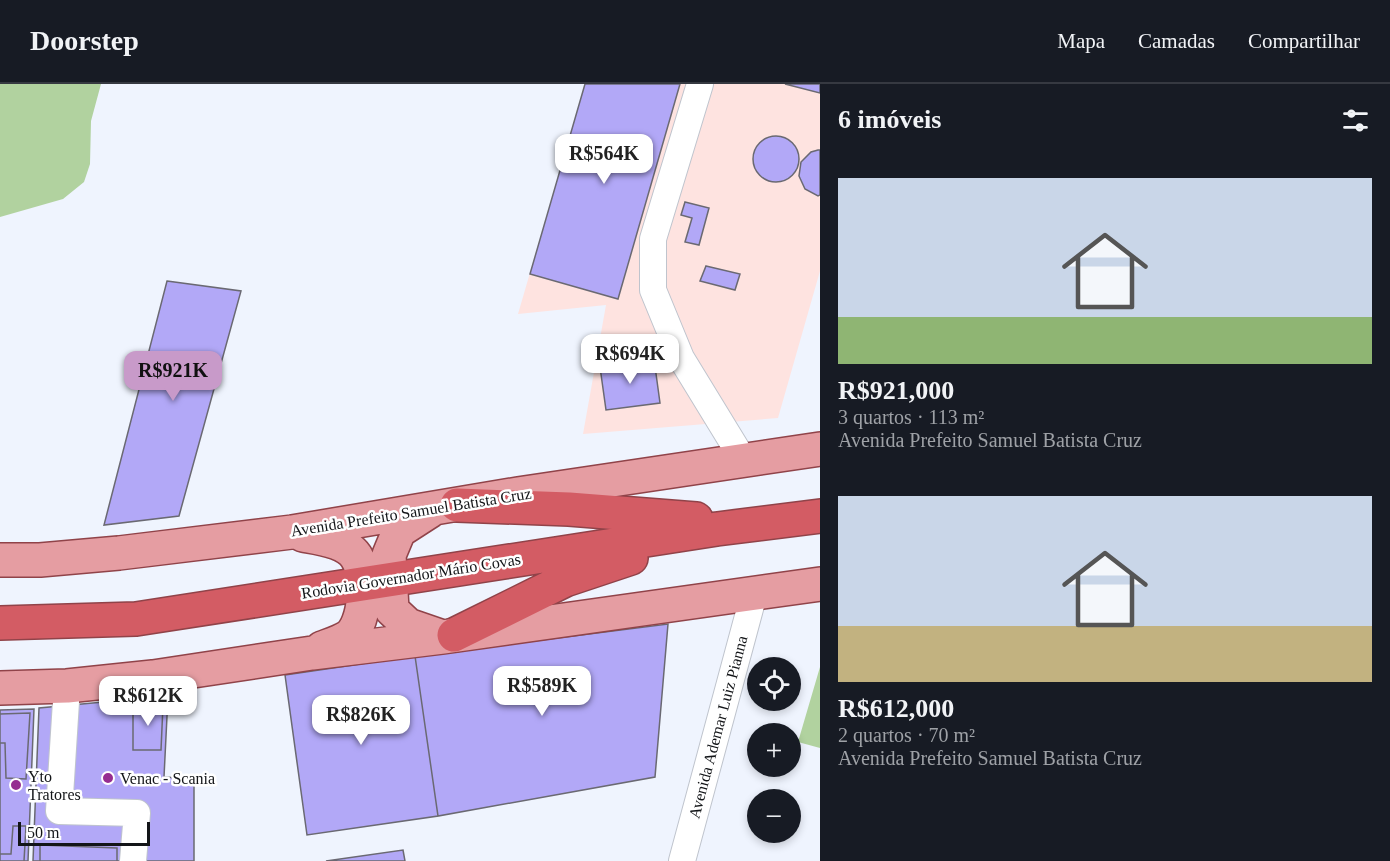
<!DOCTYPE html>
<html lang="pt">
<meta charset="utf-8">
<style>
:root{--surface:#171b24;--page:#242831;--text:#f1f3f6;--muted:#9ea1a6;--line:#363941;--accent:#c89ac9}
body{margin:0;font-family:Georgia,serif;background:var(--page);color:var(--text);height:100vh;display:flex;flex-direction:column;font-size:22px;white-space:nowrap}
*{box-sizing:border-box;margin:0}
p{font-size:20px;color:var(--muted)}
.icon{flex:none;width:33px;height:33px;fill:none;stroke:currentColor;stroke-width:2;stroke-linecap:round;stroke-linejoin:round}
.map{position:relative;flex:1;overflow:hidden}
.sheet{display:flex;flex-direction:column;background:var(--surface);width:570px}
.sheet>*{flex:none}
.fabs{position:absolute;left:747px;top:573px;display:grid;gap:12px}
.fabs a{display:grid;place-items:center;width:54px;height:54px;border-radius:50%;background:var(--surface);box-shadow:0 3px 9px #0003;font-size:30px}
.scale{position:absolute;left:18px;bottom:15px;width:132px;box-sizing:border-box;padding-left:6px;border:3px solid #131518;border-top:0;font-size:16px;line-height:21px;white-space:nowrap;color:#131518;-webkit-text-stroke:4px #fff;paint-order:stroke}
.price{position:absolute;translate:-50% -51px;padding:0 14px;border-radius:12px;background:#fff;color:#222;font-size:20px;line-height:39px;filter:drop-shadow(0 2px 3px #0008)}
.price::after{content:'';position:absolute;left:50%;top:36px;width:18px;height:14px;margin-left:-9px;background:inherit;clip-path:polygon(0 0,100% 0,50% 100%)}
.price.current{background:var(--accent);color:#111}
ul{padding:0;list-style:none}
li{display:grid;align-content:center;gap:12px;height:318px;padding:0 18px}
li span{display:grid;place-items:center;height:186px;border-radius:0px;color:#555}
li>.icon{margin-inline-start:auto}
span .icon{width:108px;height:108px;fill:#fffc;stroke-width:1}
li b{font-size:26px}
h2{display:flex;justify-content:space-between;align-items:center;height:72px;padding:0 18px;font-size:26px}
header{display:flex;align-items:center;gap:36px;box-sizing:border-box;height:84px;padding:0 30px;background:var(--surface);border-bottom:2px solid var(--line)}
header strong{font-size:28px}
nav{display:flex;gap:33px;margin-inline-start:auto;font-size:21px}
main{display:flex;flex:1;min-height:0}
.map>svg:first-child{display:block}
.industrial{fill:#fee3e0}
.green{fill:#b1d29f}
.building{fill:#b2a8f7;stroke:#6a6972;stroke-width:1.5}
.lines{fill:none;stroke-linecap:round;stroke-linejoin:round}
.minor-casing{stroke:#bfc4cd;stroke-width:28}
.major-casing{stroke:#904349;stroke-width:36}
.highway-casing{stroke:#904349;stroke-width:36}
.minor{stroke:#fff;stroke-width:26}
.major{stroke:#e59da2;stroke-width:33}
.highway{stroke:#d35c64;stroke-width:33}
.poi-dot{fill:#962d91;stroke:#fff;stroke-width:2}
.labels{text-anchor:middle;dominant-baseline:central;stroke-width:5;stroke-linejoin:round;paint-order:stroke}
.street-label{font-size:16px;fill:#131518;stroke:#fff}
.poi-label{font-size:16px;fill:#131518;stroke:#fff;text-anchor:start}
</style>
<header>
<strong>Doorstep</strong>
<nav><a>Mapa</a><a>Camadas</a><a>Compartilhar</a></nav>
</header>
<main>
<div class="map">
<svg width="820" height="777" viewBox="0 0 820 777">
<rect width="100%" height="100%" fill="#eff4fe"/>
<path class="industrial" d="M585,0h235v187l-42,147 -195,16 23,-129 -88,9z"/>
<path class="green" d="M0,0h101l-10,37 -1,43 -6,18 -21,17 -63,18z
M820,583v81l-22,-6z"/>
<path class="building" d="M585,0h95l-62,215 -88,-25z
M785,0h35v9z
M753 75a23 23 0 1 1 46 0a23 23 0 1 1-46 0Z
M818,66h2v45l-2,1 -13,-7 -6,-13 2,-14 10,-10z
M685,118l24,6 -10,37 -14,-3 7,-24 -11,-3z
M706,182l34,8 -5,16 -35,-9z
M167,197l74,10 -62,225 -75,9z
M654,275l6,44 -54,7 -6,-43z
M668,540l-13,153 -217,39 -23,-160z
M415,572l23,160 -131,19 -22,-160z
M168,612l-4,81 30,2v82h-161l6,-153z
M163,621l-2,45h-28v-44z
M34,625l-6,152h-28v-151z
M30,629l-4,66 -20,-1 -1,-35h-5v-29z
M13,742h13l-2,35h-24v-7h11z
M40,761l77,3v13h-77z
M403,766l2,11h-79z"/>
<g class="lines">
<defs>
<path id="minor" d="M700,0l-47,155v51l28,68 63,103
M67,602l-8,125 78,2 -4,48
M682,777l72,-267"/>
<path id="major" d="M430,427l-31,20 -10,24 3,55 16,15 32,11
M303,451c17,3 45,6 54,23 11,18 9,66 -9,79 -8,5 -18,8 -26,11
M0,476h40l79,-7 173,-21 226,-38 302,-45
M0,604l67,-2 86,-9 159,-24 131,-16 377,-53"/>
<path id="highway" d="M457,421l112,4 127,10
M0,539l136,-4 581,-90 103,-13
M454,551l111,-55 66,-22"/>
</defs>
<use href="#minor" class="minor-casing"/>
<use href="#major" class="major-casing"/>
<use href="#highway" class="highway-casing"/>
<use href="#minor" class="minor"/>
<use href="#major" class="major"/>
<use href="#highway" class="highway"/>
</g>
<g class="poi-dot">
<circle cx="108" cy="694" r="6"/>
<circle cx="16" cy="701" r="6"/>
</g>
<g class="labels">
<g class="street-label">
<text transform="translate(411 428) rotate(-9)">Avenida Prefeito Samuel Batista Cruz</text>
<text transform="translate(411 492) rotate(-9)">Rodovia Governador Mário Covas</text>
<text transform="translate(718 643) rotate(-75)">Avenida Ademar Luiz Pianna</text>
</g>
<g class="poi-label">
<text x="28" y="692">Yto<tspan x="28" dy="18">Tratores</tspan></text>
<text x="120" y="694">Venac - Scania</text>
</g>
</g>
</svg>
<div class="fabs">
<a><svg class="icon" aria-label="locate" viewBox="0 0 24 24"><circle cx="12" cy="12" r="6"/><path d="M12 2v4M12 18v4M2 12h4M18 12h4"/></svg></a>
<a>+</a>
<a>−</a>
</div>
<div class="scale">50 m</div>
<b class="price" style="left:604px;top:101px">R$564K</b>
<b class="price" style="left:630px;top:301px">R$694K</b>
<b class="price current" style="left:173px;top:318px">R$921K</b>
<b class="price" style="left:542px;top:633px">R$589K</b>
<b class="price" style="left:148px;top:643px">R$612K</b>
<b class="price" style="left:361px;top:662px">R$826K</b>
</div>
<section class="sheet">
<h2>6 imóveis<svg class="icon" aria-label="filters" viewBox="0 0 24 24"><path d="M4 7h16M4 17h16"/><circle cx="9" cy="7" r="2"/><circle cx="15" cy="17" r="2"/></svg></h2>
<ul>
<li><span style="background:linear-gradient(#c9d6e8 75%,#8fb573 0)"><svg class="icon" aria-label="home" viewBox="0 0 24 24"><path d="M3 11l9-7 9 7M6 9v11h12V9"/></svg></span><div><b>R$921,000</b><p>3 quartos · 113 m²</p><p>Avenida Prefeito Samuel Batista Cruz</p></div></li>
<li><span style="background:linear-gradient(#c9d6e8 70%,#c2b280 0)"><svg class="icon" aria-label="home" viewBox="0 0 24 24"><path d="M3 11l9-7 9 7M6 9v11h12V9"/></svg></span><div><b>R$612,000</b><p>2 quartos · 70 m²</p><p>Avenida Prefeito Samuel Batista Cruz</p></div></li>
</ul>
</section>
</main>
